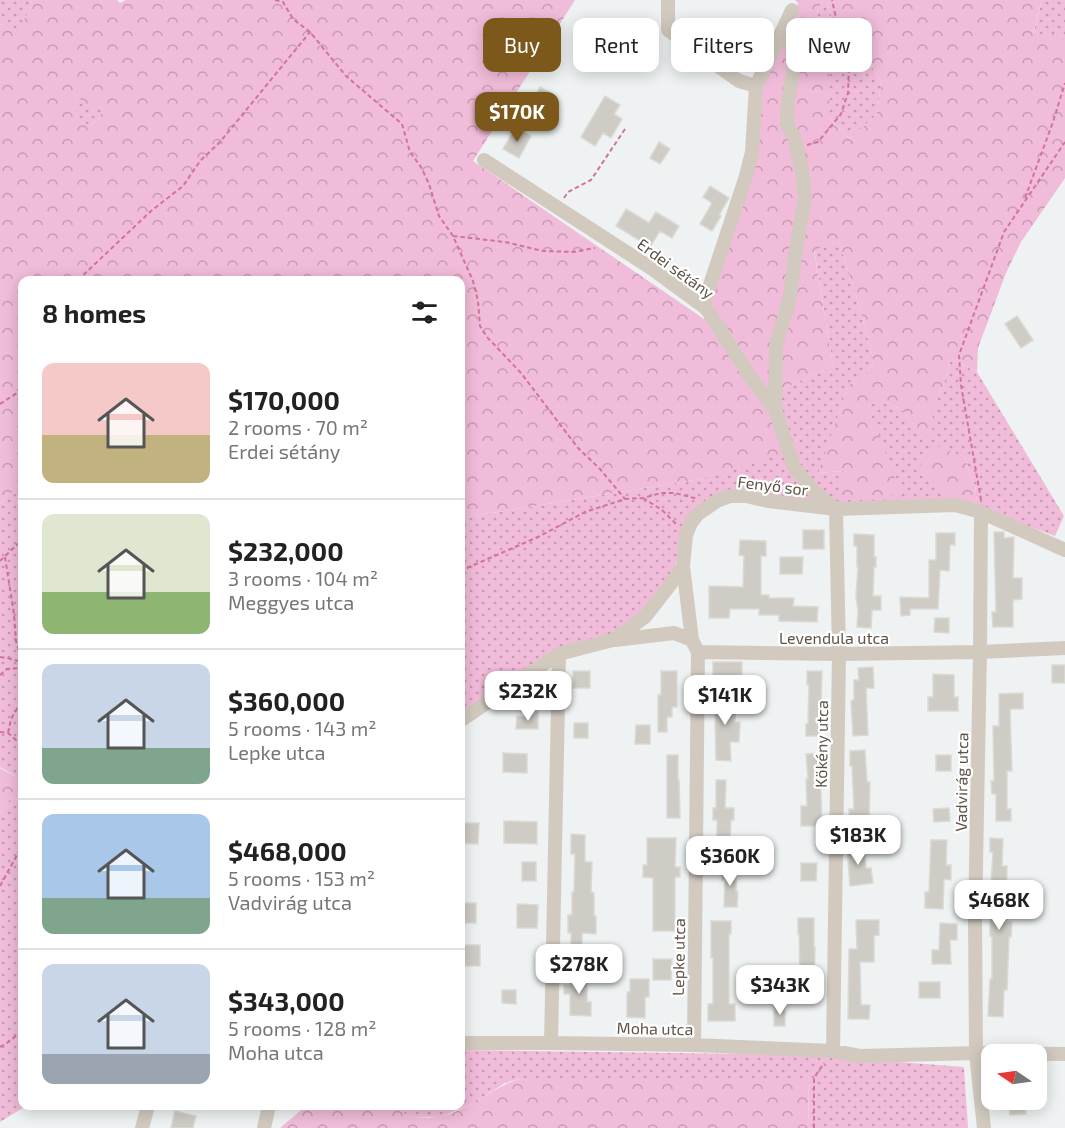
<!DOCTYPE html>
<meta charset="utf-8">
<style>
:root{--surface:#fff;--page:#f2f2f2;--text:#222;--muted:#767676;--line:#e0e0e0;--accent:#7c581b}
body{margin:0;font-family:"Exo 2",sans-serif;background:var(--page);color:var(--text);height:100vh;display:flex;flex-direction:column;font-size:22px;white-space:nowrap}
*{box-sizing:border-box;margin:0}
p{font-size:20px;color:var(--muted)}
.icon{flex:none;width:33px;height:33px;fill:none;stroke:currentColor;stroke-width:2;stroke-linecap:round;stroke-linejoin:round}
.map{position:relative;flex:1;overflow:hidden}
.sheet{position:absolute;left:18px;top:276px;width:447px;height:834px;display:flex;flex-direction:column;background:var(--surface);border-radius:12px;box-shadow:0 3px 15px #0003}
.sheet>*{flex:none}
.guide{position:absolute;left:483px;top:18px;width:492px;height:54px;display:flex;gap:12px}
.needle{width:39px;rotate:283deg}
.tools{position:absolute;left:981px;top:1044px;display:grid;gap:12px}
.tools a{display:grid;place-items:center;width:66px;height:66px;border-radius:12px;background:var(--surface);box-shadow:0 3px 15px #0003;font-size:30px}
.price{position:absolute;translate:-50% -51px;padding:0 14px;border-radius:12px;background:#fff;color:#222;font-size:20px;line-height:39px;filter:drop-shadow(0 2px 3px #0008)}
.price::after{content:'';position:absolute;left:50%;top:36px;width:18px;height:14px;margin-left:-9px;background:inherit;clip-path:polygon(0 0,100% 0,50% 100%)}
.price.selected{background:var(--accent);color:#fff}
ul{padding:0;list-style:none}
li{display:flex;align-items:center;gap:18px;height:150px;padding:0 24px}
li+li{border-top:2px solid var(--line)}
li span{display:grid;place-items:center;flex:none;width:168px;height:120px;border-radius:12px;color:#555}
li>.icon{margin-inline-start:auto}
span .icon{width:72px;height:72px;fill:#fffc;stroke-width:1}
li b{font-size:26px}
h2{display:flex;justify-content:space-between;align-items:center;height:72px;padding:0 24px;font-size:26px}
.chip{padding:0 21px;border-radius:12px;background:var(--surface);box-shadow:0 3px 15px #0003;font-size:21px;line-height:54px}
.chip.selected{background:var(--accent);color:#fff}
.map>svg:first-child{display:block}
.grass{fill:url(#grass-dots)}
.forest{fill:url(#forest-crowns);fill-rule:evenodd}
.building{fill:#cfccc6;stroke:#dbd9d3;stroke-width:1.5}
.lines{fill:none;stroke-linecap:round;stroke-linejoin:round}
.path{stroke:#d1739a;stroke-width:2;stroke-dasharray:4.5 3;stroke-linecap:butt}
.minor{stroke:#d2cabf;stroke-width:14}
.labels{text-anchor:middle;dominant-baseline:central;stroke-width:4.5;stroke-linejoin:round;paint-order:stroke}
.street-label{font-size:16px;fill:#5e5346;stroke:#fff}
</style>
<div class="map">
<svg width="1065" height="1128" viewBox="0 0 1065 1128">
<defs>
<pattern id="grass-dots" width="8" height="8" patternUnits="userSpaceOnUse" patternTransform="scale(1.5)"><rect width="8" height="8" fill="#f1bcd9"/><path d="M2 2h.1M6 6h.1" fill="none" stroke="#c69bb2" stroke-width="1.8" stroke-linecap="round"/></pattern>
<pattern id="forest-crowns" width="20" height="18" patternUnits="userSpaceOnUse" patternTransform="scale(1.5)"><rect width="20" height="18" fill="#f1bcd9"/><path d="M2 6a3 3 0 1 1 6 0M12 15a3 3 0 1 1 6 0" fill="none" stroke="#c69bb2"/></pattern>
</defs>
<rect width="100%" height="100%" fill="#eff2f2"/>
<path class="grass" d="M0,0h32l-2,10 -12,20 -18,-6z
M824,0h6l-3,4 8,21 25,22 21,35 -4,32 -27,25 -21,-21v-48l-12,-59z
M1042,0h23v37l-32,-3z
M80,99l19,6 4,4 -4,10 -9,6c-12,-2 -15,-11 -15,-22z
M839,242l20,63 15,57 -12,18 -15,6 -2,9 -26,78 25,-2 24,-65 14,-7 20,11 14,18 17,-21 10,-21 8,-27 26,13 87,144 -9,20 -88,-32 10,-2 -2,-16 -6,-14 -4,-15 -14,-5 2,47 -45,1 -92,8 -85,-9 -29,13 -16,23 -19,52 -22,22 -31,24 -153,82v-197l239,-39 101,-33 -38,-48 70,-32 -19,-117z
M12,491l10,7v282l-22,-13v-263z
M11,798l11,3v305h4l-26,16v-309z
M461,1050l347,5 156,12 4,61h-159l-1,-50h-287l-16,5 -31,20 -33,14h-32l-13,-11h64z"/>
<path class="forest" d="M32,0h85l3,3 6,-3h449l-102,161 231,158 4,-8 54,-226 34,-69 2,-13 -3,-3h29l-7,11 12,59v48l21,21 27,-25 4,-32 -21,-35 -25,-22 -8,-21 3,-4h212l-9,33 32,4v141l-44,64 -15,31 -28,75 -1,24 -26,-13 -8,27 -10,21 -1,33 -16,-12 -14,-18 -19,-10 -15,6 33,89 -60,4 2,-28 -25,2 27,-78 2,-10 15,-5 12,-18 -15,-57 -20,-63 -25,8 19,116 -70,32 39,49 -102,32 -239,39 -1,-238h-438v218l-10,-6 -12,12v-480l18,5 12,-19zM80,99l8,8 8,1 3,-3 4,4 -4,10 -9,6c-11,-2 -15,-11 -15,-22z
M938,446l27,11 4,15 6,14 2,16 -10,2 -14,-5 -23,-16 -10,-18z
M0,768l22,12v21l-11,-3 -11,15z
M521,1078h287l1,50h-529l26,-22h90l13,11c10,0 23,2 34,-1 28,-7 50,-29 78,-38z"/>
<path class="building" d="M540,87l12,7 -8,14 -12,-7z
M605,96l15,9 -6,9 8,5 -11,19 -8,-5 -8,13 -14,-9z
M516,127l15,9 -12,22 -16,-9z
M659,142l11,7 -10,15 -10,-6z
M710,186l19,12 -10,17 2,1 -9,15 -12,-7 12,-21 -9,-6z
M626,209l23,14 7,-11 23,14 -7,12 -12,-7 -10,16 -34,-21z
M1017,316l16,24 -12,8 -16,-24z
M803,530h21v19h-21z
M994,532h10v6l10,-1 -1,41h9v21l-9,1v27h-20l-1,-15h4z
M936,533h19v12h-5l-1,26 -9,-1 -2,39h-28v6l-9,1 -1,-19 29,1v-38h7z
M854,534l20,1v22h2v10h-2l-1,29h8v14h-9l-1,18 -14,-1 1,-16 -2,-15 2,-29h-1v-21h-3z
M740,540l26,1v15h-5v39h8v3h25l-1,8 25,1 -1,15 -38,-1v-6h-20v-6h-29l-1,9h-20v-32l34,1 1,-31 -5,-1z
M780,557h23l-1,17h-22z
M935,618h14v15l-15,-1z
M713,662h29v17h-29z
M1052,665h13v18h-13z
M873,667l1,21h-8l2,47 -15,1 -2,-35 3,-1v-20h5l-1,-12z
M573,671h17v17h-17z
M661,671h16v36h-5v10h-5v15h-9v-37h3z
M807,671h15l-2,65h-14v-12h2l1,-39h-2z
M933,674l21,1v22h4v14h-30v-14h5z
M1023,693v16h-13l2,62h-5v38h4v12h-15v-27h-4l-1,-13h3l-1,-55h6v-32z
M713,696l23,1 -1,25h5l-1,20h-9l1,19 -15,-1 -1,-47h-2z
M529,712h9v17h-22l1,-13 12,1z
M574,723h14v15h-14z
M636,725h14v19h-15z
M865,750l2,32h3l-1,39h-20v-12h5l-2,-43h-2v-15z
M503,753l24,1v19l-24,-1z
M822,753l1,11h-3l2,62h-21v-20h6l-1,-27h2l-2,-25z
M667,755h11v25h1l1,38h-13z
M936,755h15v16h-15z
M716,780h10l-1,28h9v12h-3l-1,21h-13v-21h-4v-12h3z
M949,808l1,13 -16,1 -1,-13z
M504,821l33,1v22l-33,-1z
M460,823h19l-1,21 -18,-1z
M571,834l14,1v27h7l-1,30 3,1v23h2v18l-14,-1v22h-11v-22h-3v-18h4v-23h2l1,-38h-4z
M647,838h29l-1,29h5v10h-5v54h-22v-53l-10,-1v-12h4z
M990,838l13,1 -1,27h5l-1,56h6l-1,15h-2l-2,53h-3l-1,27 -15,-1 2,-37h2v-43h-2v-14h1l1,-38h-1l2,-32h-3z
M931,840h16l-1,25h5v15l-7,-1 -1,30 -18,-1v-16h4z
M864,845l2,23h5l2,15 -23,3 -3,-40z
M522,862h14v19h-14z
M801,863h16l-1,18h-15z
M722,868h14v23h2l-1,16h-13l1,-26 -3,-1z
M460,903h16v20h-16z
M517,904l21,1 -1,23h-20z
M798,918h16v29h1l-1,44h-21v-16h7l-1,-41h-1z
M856,920h23v15l-5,1v26h-14l1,43h9l-1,14h-21l1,-70h8z
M711,921h20v13h-2v70h6v17h-27v-17h5v-46h-2z
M940,923l17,1v16h-7l1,24h-19v-14h7z
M460,945h20v21h-20z
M653,959h19l-1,21h-18z
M571,974h16v28h4v14l-21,-1v-21h-6v-9h6z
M630,979h19v18h-4v21l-18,-1v-25h3z
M919,982h21v16h-21z
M502,990h14v14l-14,-1z
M785,1006v20h-11v-19z
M1008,1100h17l1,14 -16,1z
M175,1111l21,5 -3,12h-22z"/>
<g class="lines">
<path class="path" d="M275,0l8,2 10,17 17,13 36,44 56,48 8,28 11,15 8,17 10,32 14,20 20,45 5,20 2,25 7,11 34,36 57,75 22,21 25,30
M807,145l11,-3 23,-28 7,-21 1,-29 -1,-21 -12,-25 -4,-18
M564,198l4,-6 23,-12 34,-51
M1025,198l28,-76 12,-39
M453,236l52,6 38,9 30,1 22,-4
M78,280l73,-69 32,-25 17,-25 20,-19 90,-110
M0,404l17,-11 5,-12
M643,498l19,12 16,16
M981,500l-20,-115 -2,-30 45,-123 61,-90
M5,557l9,57 2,27 6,21
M0,561l22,-21
M460,571l78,-34 47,-25 40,-13 18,-1 18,-5h14l23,6
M0,657l7,1 15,4
M0,675l7,-6 15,-1
M0,732l8,1 9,8 5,-1
M8,733l3,-14 11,-19
M0,886l22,-40
M0,1047l7,-4 15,-12
M814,1128v-50l10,-15"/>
<path class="minor" d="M668,0v30l71,51 17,5 -4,66 -6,24 -43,130
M756,86l36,-76
M484,160l167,108 52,38 5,5 43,67 24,31 19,58 20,25 22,17 3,145 -6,397
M775,409l1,-63 14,-49 6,-48 9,-51 -3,-26 -8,-36 -7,-11v-15l7,-45 -6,-46
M981,512l-1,140 -5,268 1,133 8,75
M683,566l9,74
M615,640l59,-7 18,7 6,12 141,2 141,-2 85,-4
M460,721l99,-67 54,-14 32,-23 25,-32 13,-19 3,-31 5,-12 7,-9 19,-13 13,-5h16l22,5 68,8 119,-4 26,7 84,38
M460,1043h91l143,2 139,6 27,5 116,-3 89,1
M551,1043l8,-389
M694,1045l4,-393
M142,1128l6,-22
M264,1128l5,-22"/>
</g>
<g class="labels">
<g class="street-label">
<text transform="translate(676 268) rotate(36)">Erdei sétány</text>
<text transform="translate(773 485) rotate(7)">Fenyő sor</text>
<text x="834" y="637">Levendula utca</text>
<text transform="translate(821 744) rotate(-89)">Kökény utca</text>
<text transform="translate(961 782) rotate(-89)">Vadvirág utca</text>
<text transform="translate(678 957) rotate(-89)">Lepke utca</text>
<text transform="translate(655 1028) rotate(1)">Moha utca</text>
</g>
</g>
</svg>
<div class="tools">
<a><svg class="needle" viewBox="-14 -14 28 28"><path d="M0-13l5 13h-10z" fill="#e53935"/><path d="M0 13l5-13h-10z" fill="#767676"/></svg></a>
</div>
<b class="price selected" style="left:517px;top:143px">$170K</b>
<b class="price" style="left:528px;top:722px">$232K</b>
<b class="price" style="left:725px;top:726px">$141K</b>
<b class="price" style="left:858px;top:866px">$183K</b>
<b class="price" style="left:730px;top:887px">$360K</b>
<b class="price" style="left:999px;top:931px">$468K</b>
<b class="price" style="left:579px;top:995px">$278K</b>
<b class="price" style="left:780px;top:1016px">$343K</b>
<div class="guide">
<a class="chip selected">Buy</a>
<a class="chip">Rent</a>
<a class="chip">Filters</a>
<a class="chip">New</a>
</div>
<section class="sheet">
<h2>8 homes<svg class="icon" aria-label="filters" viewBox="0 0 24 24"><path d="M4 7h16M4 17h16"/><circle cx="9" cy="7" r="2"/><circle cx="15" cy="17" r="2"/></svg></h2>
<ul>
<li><span style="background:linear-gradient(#f6c9c9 60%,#c2b280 0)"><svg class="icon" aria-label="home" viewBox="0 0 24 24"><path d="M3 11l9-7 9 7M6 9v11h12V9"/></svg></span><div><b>$170,000</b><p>2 rooms · 70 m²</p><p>Erdei sétány</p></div></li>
<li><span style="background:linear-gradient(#dfe7d0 65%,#8fb573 0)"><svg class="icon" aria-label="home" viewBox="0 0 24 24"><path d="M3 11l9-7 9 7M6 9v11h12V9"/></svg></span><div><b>$232,000</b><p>3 rooms · 104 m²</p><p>Meggyes utca</p></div></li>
<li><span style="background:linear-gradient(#c9d6e8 70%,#7fa58c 0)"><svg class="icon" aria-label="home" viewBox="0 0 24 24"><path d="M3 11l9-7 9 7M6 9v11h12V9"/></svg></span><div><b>$360,000</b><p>5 rooms · 143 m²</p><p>Lepke utca</p></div></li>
<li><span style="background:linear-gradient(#a9c7e8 70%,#7fa58c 0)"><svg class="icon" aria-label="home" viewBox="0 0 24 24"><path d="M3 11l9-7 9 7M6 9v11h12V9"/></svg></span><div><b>$468,000</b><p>5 rooms · 153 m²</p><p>Vadvirág utca</p></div></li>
<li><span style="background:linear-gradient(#c9d6e8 75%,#9aa5b1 0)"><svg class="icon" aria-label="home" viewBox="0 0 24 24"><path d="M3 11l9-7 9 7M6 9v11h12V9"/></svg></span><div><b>$343,000</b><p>5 rooms · 128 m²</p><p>Moha utca</p></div></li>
</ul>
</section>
</div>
